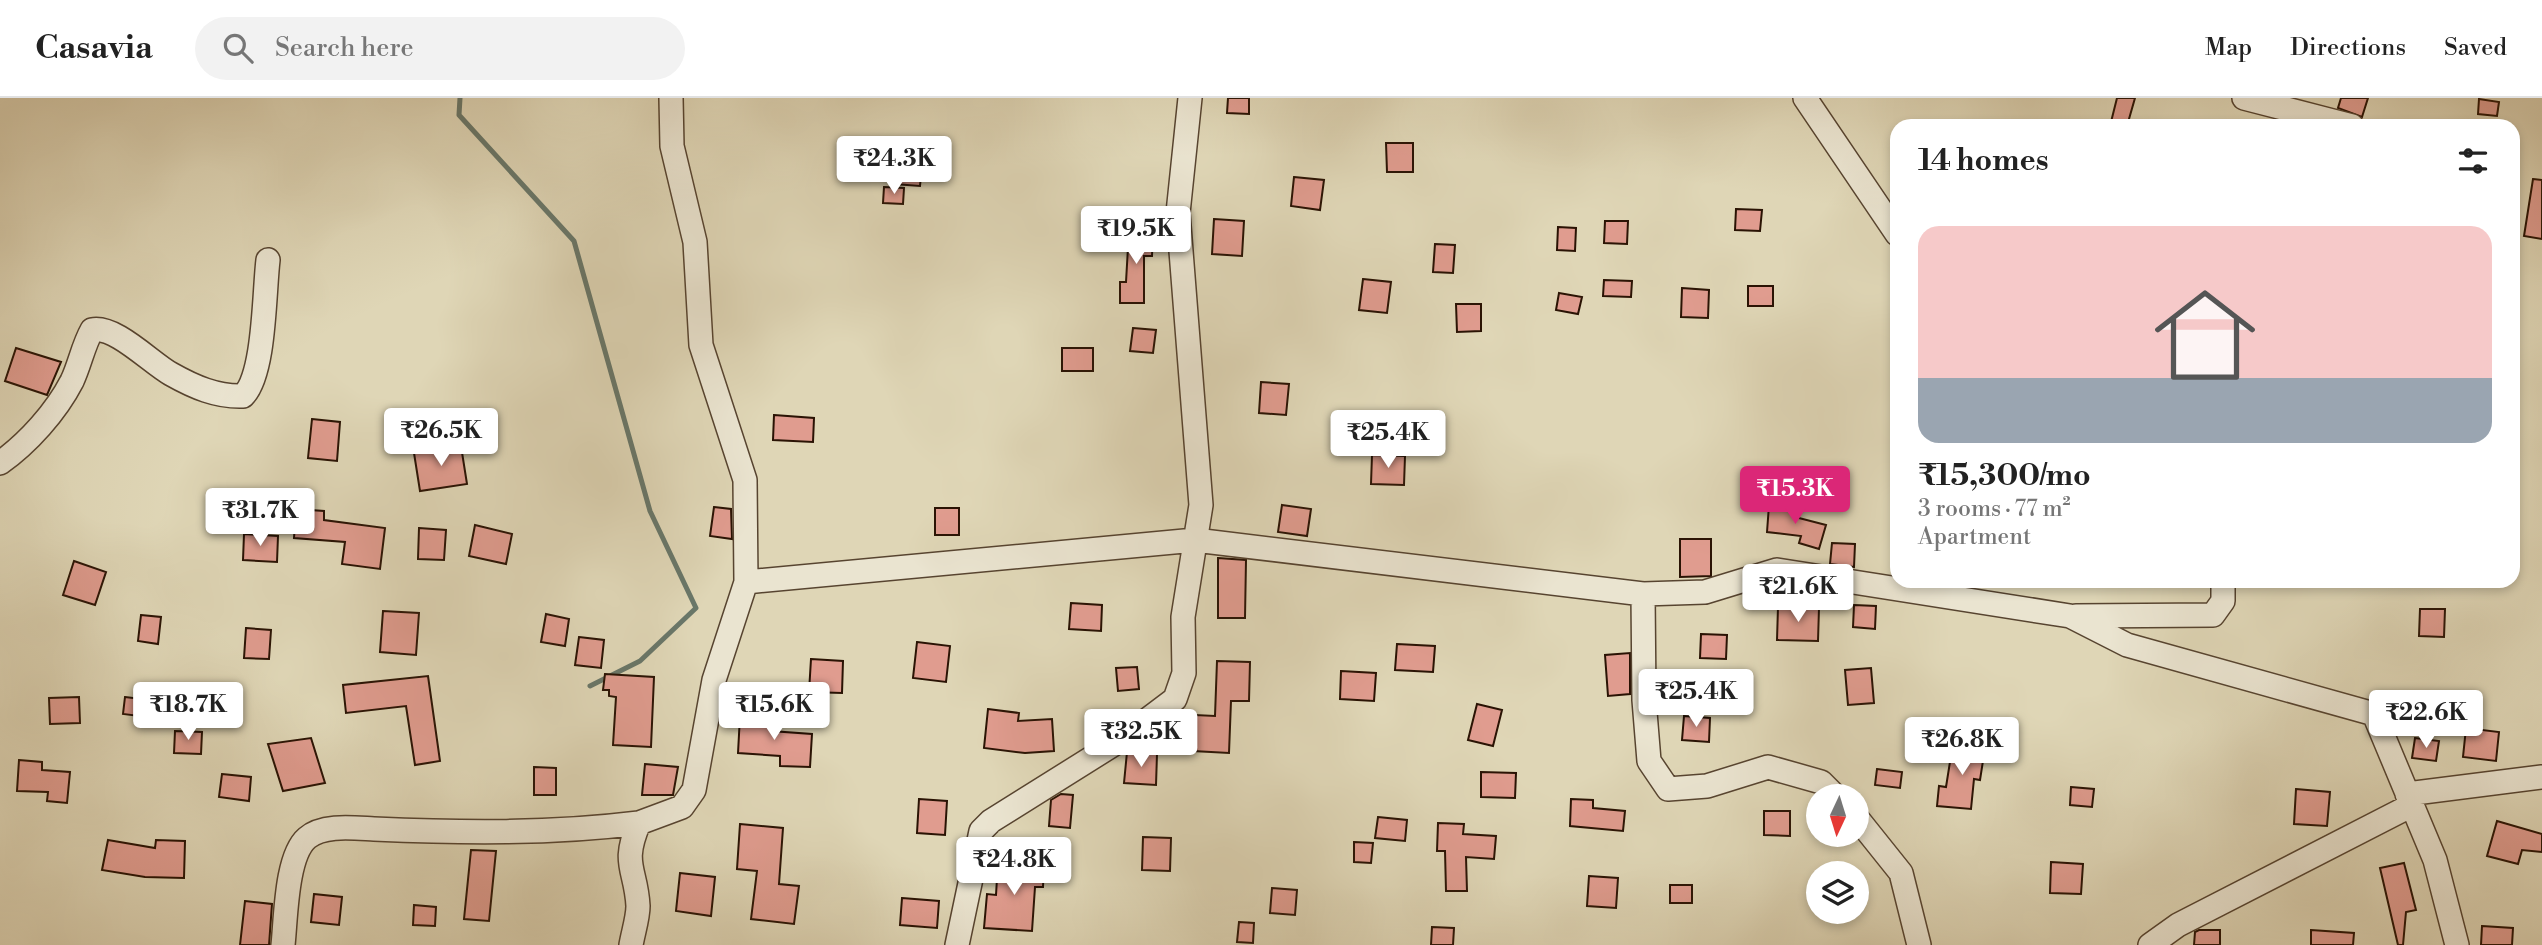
<!DOCTYPE html>
<meta charset="utf-8">
<style>
:root{--surface:#fff;--page:#f2f2f2;--text:#222;--muted:#767676;--line:#e0e0e0;--accent:#db2777}
body{margin:0;font-family:"Libre Bodoni",serif;background:var(--page);color:var(--text);height:100vh;display:flex;flex-direction:column;font-size:26px;white-space:nowrap}
*{box-sizing:border-box;margin:0}
p{font-size:23px;color:var(--muted)}
.icon{flex:none;width:38px;height:38px;fill:none;stroke:currentColor;stroke-width:2;stroke-linecap:round;stroke-linejoin:round}
.map{position:relative;flex:1;overflow:hidden}
.details{position:absolute;left:1890px;top:21px;width:630px;height:469px;display:flex;flex-direction:column;background:var(--surface);border-radius:21px;box-shadow:0 4px 10px #0003}
.details>*{flex:none}
.needle{width:46px;rotate:184deg}
.buttons{position:absolute;left:1806px;top:686px;display:grid;gap:14px}
.buttons a{display:grid;place-items:center;width:63px;height:63px;border-radius:50%;background:var(--surface);box-shadow:0 4px 10px #0003;font-size:35px}
.price{position:absolute;translate:-50% -60px;padding:0 16px;border-radius:7px;background:#fff;color:#222;font-size:23px;line-height:46px;filter:drop-shadow(0 2px 4px #0008)}
.price::after{content:'';position:absolute;left:50%;top:42px;width:21px;height:16px;margin-left:-10px;background:inherit;clip-path:polygon(0 0,100% 0,50% 100%)}
.price.current{background:var(--accent);color:#fff}
ul{padding:0;list-style:none}
li{display:grid;align-content:center;gap:14px;height:371px;padding:0 28px}
li span{display:grid;place-items:center;height:217px;border-radius:21px;color:#555}
li>.icon{margin-inline-start:auto}
span .icon{width:126px;height:126px;fill:#fffc;stroke-width:1}
li b{font-size:30px}
h2{display:flex;justify-content:space-between;align-items:center;height:84px;padding:0 28px;font-size:30px}
header{display:flex;align-items:center;gap:42px;box-sizing:border-box;height:98px;padding:0 35px;background:var(--surface);border-bottom:2px solid var(--line)}
header strong{font-size:33px}
nav{display:flex;gap:38px;margin-inline-start:auto;font-size:24px}
.search{width:490px;height:63px;background:var(--page);display:flex;align-items:center;gap:18px;box-sizing:border-box;padding:0 24px;border-radius:38px;color:var(--muted);font-size:26px}
.map>svg:first-child{display:block}
.lines{fill:none;stroke-linecap:round;stroke-linejoin:round}
.stream{stroke:#697769;stroke-width:5}
.building{fill:#e09c8f;stroke:#2a1304;stroke-width:2}
.minor-casing{stroke:#574430;stroke-width:26}
.minor{stroke:#eae4d0;stroke-width:23}
</style>
<header>
<strong>Casavia</strong>
<div class="search"><svg class="icon" aria-label="search" viewBox="0 0 24 24"><circle cx="10" cy="10" r="6"/><path d="M15 15l6 6"/></svg>Search here</div>
<nav><a>Map</a><a>Directions</a><a>Saved</a></nav>
</header>
<div class="map">
<svg width="2542" height="847" viewBox="0 0 2542 847">
<rect width="100%" height="100%" fill="#dfd6b6"/>
<filter id="stains"><feTurbulence type="fractalNoise" baseFrequency=".00286" numOctaves="4"/><feColorMatrix values="0 0 0 0 .2 0 0 0 0 .09 0 0 0 0 .02 0 0 0 .5 -.17"/></filter>
<radialGradient id="worn" r=".72"><stop offset=".6" stop-color="#630" stop-opacity="0"/><stop offset="1" stop-color="#630" stop-opacity=".3"/></radialGradient>
<g class="lines">
<path class="stream" d="M460,0l-1,17 115,126 76,270 46,97 -56,53 -50,25"/>
</g>
<path class="building" d="M1228,0h21v16l-22,-1z
M2117,0h18l-8,28h-17z
M2341,0h27l-6,19 -24,-9z
M2479,1l20,3 -2,14 -19,-2z
M1386,45h27v29h-26z
M897,53l26,3 -3,32 -26,-2z
M1294,79l30,3 -4,30 -29,-4z
M2533,81l9,1v59l-18,-3z
M884,89l20,1 -1,16 -20,-1z
M1736,111l26,1 -2,21 -25,-1z
M1214,121l30,2 -2,35 -30,-2z
M1605,123h23l-1,23 -23,-1z
M1558,129l18,1 -1,23 -18,-1z
M1129,132l24,1 -1,25h-8v47h-24v-21h6z
M1435,146l20,1 -2,28 -20,-1z
M1363,181l28,3 -4,31 -28,-3z
M1604,182l28,1 -1,16 -28,-1z
M1748,188h25v20h-25z
M1682,190l27,2 -1,28 -27,-1z
M1559,195l23,4 -4,17 -22,-4z
M1456,206h25v27l-24,1z
M1133,230l23,2 -3,23 -23,-2z
M16,250l45,14 -14,33 -42,-14z
M1062,250h31v23h-31z
M1261,284l28,2 -3,31 -27,-2z
M774,317l40,3 -1,24 -40,-2z
M312,321l28,3 -3,39 -29,-3z
M461,348l6,38 -47,7 -6,-38z
M1372,357l33,1 -1,29 -33,-1z
M1282,407l29,4 -4,27 -29,-4z
M1769,407l27,3 -1,9 31,8 -7,24 -20,-6 2,-7 -34,-4z
M714,409l17,2 1,30 -22,-3z
M935,410h24v27h-24z
M296,411l28,2v9l61,8 -5,41 -38,-5 3,-22 -51,-4z
M475,427l37,9 -6,30 -37,-8z
M419,430l27,2 -2,30 -26,-1z
M244,436l34,2 -1,26 -34,-2z
M1680,441h31v37l-31,1z
M1832,445l23,1 -1,23 -24,-3z
M1218,460l28,2 -1,58h-27z
M74,463l32,11 -11,33 -32,-10z
M1071,505l31,2 -1,26 -32,-2z
M1854,507l22,1 -1,23 -22,-2z
M1778,509l41,1 -1,33 -41,-1z
M2420,511h25l-1,28 -25,-1z
M383,513l36,2 -3,42 -36,-3z
M546,516l23,5 -4,27 -24,-4z
M141,517l20,2 -3,27 -20,-3z
M246,530l25,2 -2,29 -25,-1z
M1701,536l26,1 -1,24 -26,-1z
M579,539l25,3 -3,28 -26,-3z
M917,544l33,4 -4,36 -33,-4z
M1397,546l38,2 -2,26 -38,-2z
M1630,555v41l-22,2 -3,-41z
M811,561l32,2 -1,32 -33,-1z
M1217,563l33,1 -1,39h-18l-2,52 -36,-2 2,-36 20,1z
M1137,569l2,22 -21,2 -2,-23z
M1871,570l3,35 -26,2 -3,-35z
M1341,573l35,2 -2,28 -34,-2z
M605,576l49,3 -3,70 -38,-2 3,-48 -7,-1v-6h-6z
M428,578l12,85 -25,4 -9,-59 -60,7 -3,-28z
M79,599l1,26 -30,1 -1,-26z
M125,599l25,3 -3,17 -24,-3z
M1477,606l25,6 -9,36 -25,-6z
M988,611l31,4 -1,8 34,-2 2,32 -29,2 -41,-5z
M740,618l32,2 -1,13 41,3 -2,33 -30,-1v-10l-42,-3z
M1684,618l26,2 -1,24 -27,-2z
M2466,630l33,4 -3,29 -33,-4z
M175,633l27,1 -1,22 -27,-1z
M311,640l14,45 -42,8 -15,-47z
M2415,640l24,3 -3,20 -24,-3z
M1953,645l32,5 -5,32 -6,-1 -3,30 -34,-3 2,-20 7,1z
M1127,654l30,2 -1,31 -32,-2z
M19,662l23,2v8l28,2 -3,31 -20,-2 1,-9 -31,-1z
M645,666l33,3 -5,28h-31z
M534,669l22,1v27h-22z
M1877,671l25,3 -2,16 -25,-3z
M1481,674l35,1 -1,25 -34,-1z
M222,676l29,3 -2,24 -30,-4z
M2071,689l23,2 -2,18 -22,-2z
M2296,691l34,3 -3,34 -33,-2z
M1061,696l12,1 -3,33 -21,-2 2,-26z
M919,701l28,2 -2,34 -28,-2z
M1571,701l22,1v8l32,3 -2,20 -53,-5z
M1764,713h26v25l-26,-1z
M1378,719l29,3 -2,21 -30,-3z
M2497,723l45,13v18l-20,-2 -4,14 -31,-8z
M1438,725l26,1 -1,10 33,2 -2,23 -28,-2 1,34h-21l-1,-40h-8z
M740,726l43,4 -4,56 20,2 -5,38 -43,-5 6,-48 -20,-2z
M1143,739l28,1 -1,33 -28,-1z
M108,742l47,8 1,-8 29,1 -1,37 -39,-1 -43,-7z
M1354,744l19,1 -2,20 -17,-1z
M471,752l25,1 -7,70 -25,-2z
M998,764l46,2 -1,23h-8l-3,44 -48,-3 3,-34 9,1z
M2051,764l32,2 -2,30 -31,-1z
M2404,765l12,47 -10,2 -3,33h-5l-18,-77z
M680,775l35,4 -4,39 -35,-5z
M1589,778l29,2 -2,30 -29,-2z
M1670,787h22v18h-22z
M1272,790l25,2 -2,25 -25,-2z
M314,796l28,3 -3,28 -28,-3z
M902,800l37,3 -2,27 -37,-3z
M245,803l27,3 -3,41h-29z
M414,807l22,2 -1,19 -22,-1z
M1239,824l15,1 -1,20 -16,-1z
M2482,828l31,2 -1,17h-31z
M1432,829l22,1 -1,17h-22z
M2199,832h21v15h-26l1,-13z
M2311,832l43,3 -1,12h-42z"/>
<g class="lines">
<defs>
<path id="minor" d="M1805,0l92,136
M2244,0l108,28
M0,365c28,-20 56,-51 72,-82 8,-17 11,-35 20,-51 23,-5 59,33 79,44 23,13 46,23 72,22 22,-21 21,-104 25,-136
M746,484l449,-42 448,54 62,-2 72,-22 293,46 57,29 247,69 61,146 22,85
M1643,496l1,106 5,61 19,28 39,-3 61,-19 53,15 14,14
M2076,518l137,-1 10,-14v-20
M2407,696l135,-17
M1857,720l44,55 18,72
M283,847c3,-27 3,-89 24,-107 16,-14 47,-10 67,-9 89,4 176,5 265,-6
M631,847c2,-12 7,-27 7,-39 -2,-38 -17,-41 1,-83l43,-16 12,-17 20,-110 32,-98 -1,-102 -44,-135 -6,-103 -23,-96 -1,-48
M957,847l24,-114 10,-10 131,-82 53,-40 9,-26 -1,-56 18,-112 -23,-292 12,-115
M2150,847l28,-20 234,-120"/>
</defs>
<use href="#minor" class="minor-casing"/>
<use href="#minor" class="minor"/>
</g>
<rect width="100%" height="100%" filter="url(#stains)"/>
<rect width="100%" height="100%" fill="url(#worn)"/>
</svg>
<div class="buttons">
<a><svg class="needle" viewBox="-14 -14 28 28"><path d="M0-13l5 13h-10z" fill="#e53935"/><path d="M0 13l5-13h-10z" fill="#767676"/></svg></a>
<a><svg class="icon" aria-label="layers" viewBox="0 0 24 24"><path d="M12 4l9 5-9 5-9-5zM3 14l9 5 9-5"/></svg></a>
</div>
<b class="price" style="left:894px;top:98px">₹24.3K</b>
<b class="price" style="left:1136px;top:168px">₹19.5K</b>
<b class="price" style="left:441px;top:370px">₹26.5K</b>
<b class="price" style="left:1388px;top:372px">₹25.4K</b>
<b class="price current" style="left:1795px;top:428px">₹15.3K</b>
<b class="price" style="left:260px;top:450px">₹31.7K</b>
<b class="price" style="left:1798px;top:526px">₹21.6K</b>
<b class="price" style="left:1696px;top:631px">₹25.4K</b>
<b class="price" style="left:188px;top:644px">₹18.7K</b>
<b class="price" style="left:774px;top:644px">₹15.6K</b>
<b class="price" style="left:2426px;top:652px">₹22.6K</b>
<b class="price" style="left:1141px;top:671px">₹32.5K</b>
<b class="price" style="left:1962px;top:679px">₹26.8K</b>
<b class="price" style="left:1014px;top:799px">₹24.8K</b>
<section class="details">
<h2>14 homes<svg class="icon" aria-label="filters" viewBox="0 0 24 24"><path d="M4 7h16M4 17h16"/><circle cx="9" cy="7" r="2"/><circle cx="15" cy="17" r="2"/></svg></h2>
<ul>
<li><span style="background:linear-gradient(#f6c9c9 70%,#9aa5b1 0)"><svg class="icon" aria-label="home" viewBox="0 0 24 24"><path d="M3 11l9-7 9 7M6 9v11h12V9"/></svg></span><div><b>₹15,300/mo</b><p>3 rooms · 77 m²</p><p>Apartment</p></div></li>
</ul>
</section>
</div>
